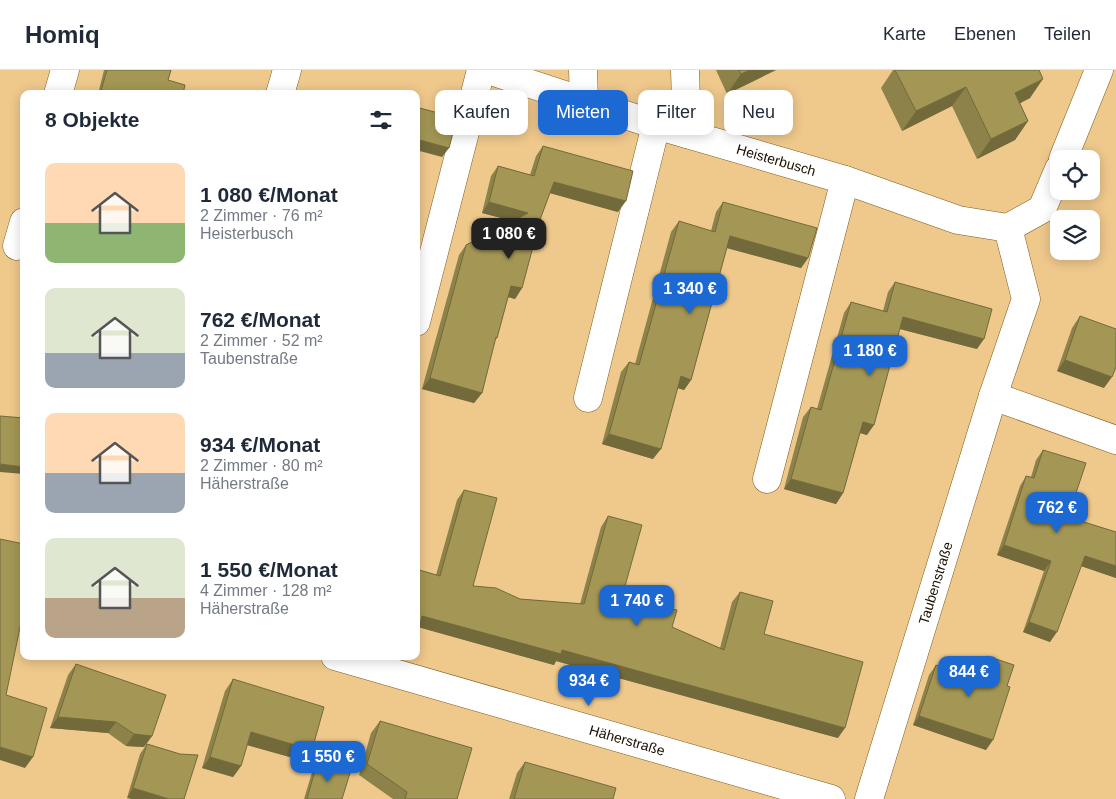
<!DOCTYPE html>
<html lang="de">
<meta charset="utf-8">
<style>
:root{--surface:#fff;--page:#f2f2f3;--text:#1f2937;--muted:#747a83;--line:#e0e1e3;--accent:#1c69d4}
body{margin:0;font-family:Helvetica,sans-serif;background:var(--page);color:var(--text);height:100vh;display:flex;flex-direction:column;font-size:19px;white-space:nowrap}
*{box-sizing:border-box;margin:0}
p{font-size:16px;color:var(--muted)}
.icon{flex:none;width:28px;height:28px;fill:none;stroke:currentColor;stroke-width:2;stroke-linecap:round;stroke-linejoin:round}
.map{position:relative;flex:1;overflow:hidden}
.side{position:absolute;left:20px;top:20px;width:400px;height:570px;display:flex;flex-direction:column;background:var(--surface);border-radius:10px;box-shadow:0 2px 12px #0003}
.side>*{flex:none}
.guide{position:absolute;left:435px;top:20px;width:475px;height:45px;display:flex;gap:10px}
.tools{position:absolute;left:1050px;top:80px;display:grid;gap:10px}
.tools a{display:grid;place-items:center;width:50px;height:50px;border-radius:10px;background:var(--surface);box-shadow:0 2px 12px #0003;font-size:25px}
.price{position:absolute;translate:-50% -42px;padding:0 11px;border-radius:10px;background:var(--accent);color:#fff;font-size:16px;line-height:32px;filter:drop-shadow(0 1px 2px #0008)}
.price::after{content:'';position:absolute;left:50%;top:30px;width:15px;height:11px;margin-left:-8px;background:inherit;clip-path:polygon(0 0,100% 0,50% 100%)}
.price.active{background:#222;color:#fff}
ul{padding:0;list-style:none}
li{display:flex;align-items:center;gap:15px;height:125px;padding:0 25px}
li span{display:grid;place-items:center;flex:none;width:140px;height:100px;border-radius:10px;color:#555}
li>.icon{margin-inline-start:auto}
span .icon{width:60px;height:60px;fill:#fffc;stroke-width:1}
li b{font-size:21px}
h2{display:flex;justify-content:space-between;align-items:center;height:60px;padding:0 25px;font-size:21px}
.tag{padding:0 18px;border-radius:10px;background:var(--surface);box-shadow:0 2px 12px #0003;font-size:18px;line-height:45px}
.tag.active{background:var(--accent);color:#fff}
header{display:flex;align-items:center;gap:30px;box-sizing:border-box;height:70px;padding:0 25px;background:var(--surface);border-bottom:1px solid var(--line)}
header strong{font-size:24px}
nav{display:flex;gap:28px;margin-inline-start:auto;font-size:18px}
.map>svg:first-child{display:block}
.lines{fill:none;stroke-linecap:round;stroke-linejoin:round}
.minor-casing{stroke:#7e5c1f;stroke-width:29}
.minor{stroke:#fff;stroke-width:28}
.wall{fill:#8d8249}
.shaded-wall{fill:#736a3c}
.building{fill:#a49755;stroke:#736a3c}
.labels{text-anchor:middle;dominant-baseline:central;stroke-width:4;stroke-linejoin:round;paint-order:stroke}
.street-label{font-size:14px;fill:#1c0f00;stroke:#efc88c}
</style>
<header>
<strong>Homiq</strong>
<nav><a>Karte</a><a>Ebenen</a><a>Teilen</a></nav>
</header>
<div class="map">
<svg width="1116" height="729" viewBox="0 0 1116 729">
<rect width="100%" height="100%" fill="#efc88c"/>
<g class="lines">
<defs>
<g id="minor">
<path id="s1" d="M488,0l168,55 189,55 113,40 50,8"/>
<path d="M583,0l1,31"/>
<path d="M685,0l2,64"/>
<path d="M58,24l7,-24"/>
<path d="M280,24l7,-24"/>
<path d="M1063,89l36,-89"/>
<path d="M1008,158l34,-19 17,-40"/>
<path d="M17,176l7,-24"/>
<path d="M416,252l65,-252"/>
<path d="M993,326l123,44"/>
<path d="M588,328l68,-273"/>
<path d="M767,409l78,-299"/>
<path id="s2" d="M335,586l496,143"/>
<path id="s3" d="M869,729l124,-403 33,-97 -18,-71"/>
</g>
</defs>
<use href="#minor" class="minor-casing"/>
<use href="#minor" class="minor"/>
</g>
<path class="wall" d="M104,0h67l-3,10 15,14h-85z
M716,0h60l-49,24z
M893,0h146l-9,28 -10,5 8,18 -13,19 -38,19 -25,-53 -50,25 -21,-43z
M543,76l75,66 -68,-19 -9,24 -19,71 -7,11 -7,-2 -11,41 -3,4 -12,51 -8,10 -52,-14 37,-134 7,-10 47,-24 -31,-8 9,-37 7,-10 32,9 6,-19z
M723,132l85,56 -7,10 -74,-20 -36,132 -7,10 -6,-2 -25,71 -51,-15 19,-72 8,-10 6,2 36,-132 8,-11 32,10 5,-19z
M895,212l82,67 -77,-20 -33,106 -7,-2 -17,60 -7,11 -52,-15 19,-72 8,-10 6,2 27,-96 7,-11 32,9 5,-19z
M1080,246l24,72 -47,-17 15,-43z
M1043,380l25,67 48,15v46l-35,-12 -31,76 -27,-10 21,-61 -47,-16 23,-69 6,-10 5,1 5,-17z
M464,420l9,96 47,13 60,5 21,-77 7,-11 14,81 50,30 48,21 12,-46 8,-10 24,42 74,104 -282,-77 -2,4 -136,-38 -2,3v-61l20,6 21,-75z
M987,586l-1,94 -73,-25 16,-50 7,-10 20,7 2,-2 19,6 3,-10z
M76,594l76,72 -8,11 -18,-1 -18,-13 -58,-5 18,-53z
M233,609l71,82 -57,-16 -6,21 -8,11 -31,-9 23,-77z
M380,651l77,78h-64l-34,-24 12,-42z
M147,674l33,10 -53,44 13,-44z
M525,692l88,37h-104l8,-26z
M317,693l25,36h-38l9,-30z"/>
<path class="shaded-wall" d="M750,0h26l-49,24 14,-20z
M1043,9l-13,19 -29,15 14,-20z
M966,17l-14,19 -50,25 14,-20z
M1028,51l-13,19 -38,19 14,-20z
M416,69l33,9 -7,9 -26,-7z
M554,112l72,19 -8,11 -72,-20z
M489,132l39,11 -7,10 -39,-10z
M730,166l78,22 -7,10 -78,-21z
M511,216l11,2 -7,11 -11,-3z
M903,247l81,22 -7,10 -81,-21z
M1065,290l47,17 -8,11 -47,-17z
M681,306l10,4 -7,10 -10,-3z
M430,308l52,15 -8,10 -52,-14z
M863,352l11,3 -7,10 -11,-3z
M609,364l52,15 -8,10 -51,-15z
M0,394l24,3v7l-24,-2z
M791,409l52,14 -7,11 -52,-15z
M1004,475l47,16 -7,10 -47,-16z
M1085,486l31,10v12l-38,-13z
M422,546l140,34 283,78 -7,10 -282,-77 -2,4 -136,-38 -2,3v-7z
M1029,552l28,10 -7,10 -27,-10z
M919,646l74,24 -7,10 -73,-25z
M58,647l58,5 -8,11 -58,-5z
M251,662l61,18 -8,11 -61,-17z
M134,664l18,2 -8,11 -18,-1z
M0,677l33,10 -8,11 -25,-8z
M210,687l31,9 -8,11 -31,-9z
M133,718l36,11h-38l-4,-1z"/>
<path class="building" d="M107,0h64l-3,10 17,5 -2,9h-83z
M739,0h11l-9,4z
M895,0h144l4,9 -28,14 13,28 -37,18 -25,-52 -50,24z
M416,37l41,11 -8,30 -33,-9z
M543,76l90,25 -7,30 -72,-19 -13,35 -19,71 -11,-2 -14,52 -1,-1 -14,56 -52,-15 36,-133 62,-32 -39,-11 9,-36 36,10z
M723,132l94,26 -9,30 -78,-22 -39,144 -10,-4 -20,73 -52,-15 20,-72 10,3 40,-144 36,11z
M895,212l97,27 -8,30 -81,-22 -29,108 -11,-3 -20,71 -52,-14 20,-72 10,3 30,-108 36,10z
M1080,246l36,13v38l-4,10 -47,-17z
M0,346l24,2v49l-24,-3z
M1043,380l43,13 -18,54 48,15v34l-31,-10 -28,76 -28,-10 22,-61 -47,-16 22,-69 8,2z
M464,420l33,8 -24,88 23,2 24,11 64,5 24,-88 34,9 -20,72 55,13 -5,17 52,23 16,-58 33,9 -9,33 99,28 -18,66 -283,-78 -1,4 -139,-38 -3,11 -3,-1v-57l24,7z
M0,469l24,5v64l-18,87 41,13 -14,49 -33,-10z
M987,586l27,9 -7,21 3,1 -17,53 -74,-24 17,-51 21,7 1,-2 22,7z
M76,594l90,31 -14,41 -18,-2 -18,-12 -58,-5z
M233,609l91,28 -12,43 -61,-18 -10,34 -31,-9z
M380,651l92,27 -15,51h-52l2,-7 -40,-28z
M147,674l33,10 18,1 -14,44h-15l-36,-11z
M525,692l91,26 -3,11h-99z
M317,693l33,10 -8,26h-35z"/>
<g class="labels">
<g class="street-label">
<text stroke="none"><textPath href="#s1" startOffset="302">Heisterbusch</textPath></text>
<text stroke="none"><textPath href="#s3" startOffset="226">Taubenstraße</textPath></text>
<text stroke="none"><textPath href="#s2" startOffset="304">Häherstraße</textPath></text>
</g>
</g>
</svg>
<div class="tools">
<a><svg class="icon" aria-label="locate" viewBox="0 0 24 24"><circle cx="12" cy="12" r="6"/><path d="M12 2v4M12 18v4M2 12h4M18 12h4"/></svg></a>
<a><svg class="icon" aria-label="layers" viewBox="0 0 24 24"><path d="M12 4l9 5-9 5-9-5zM3 14l9 5 9-5"/></svg></a>
</div>
<b class="price active" style="left:509px;top:190px">1 080 €</b>
<b class="price" style="left:690px;top:245px">1 340 €</b>
<b class="price" style="left:870px;top:307px">1 180 €</b>
<b class="price" style="left:1057px;top:464px">762 €</b>
<b class="price" style="left:637px;top:557px">1 740 €</b>
<b class="price" style="left:969px;top:628px">844 €</b>
<b class="price" style="left:589px;top:637px">934 €</b>
<b class="price" style="left:328px;top:713px">1 550 €</b>
<div class="guide">
<a class="tag">Kaufen</a>
<a class="tag active">Mieten</a>
<a class="tag">Filter</a>
<a class="tag">Neu</a>
</div>
<section class="side">
<h2>8 Objekte<svg class="icon" aria-label="filters" viewBox="0 0 24 24"><path d="M4 7h16M4 17h16"/><circle cx="9" cy="7" r="2"/><circle cx="15" cy="17" r="2"/></svg></h2>
<ul>
<li><span style="background:linear-gradient(#ffd9b3 60%,#8fb573 0)"><svg class="icon" aria-label="home" viewBox="0 0 24 24"><path d="M3 11l9-7 9 7M6 9v11h12V9"/></svg></span><div><b>1 080 €/Monat</b><p>2 Zimmer · 76 m²</p><p>Heisterbusch</p></div></li>
<li><span style="background:linear-gradient(#dfe7d0 65%,#9aa5b1 0)"><svg class="icon" aria-label="home" viewBox="0 0 24 24"><path d="M3 11l9-7 9 7M6 9v11h12V9"/></svg></span><div><b>762 €/Monat</b><p>2 Zimmer · 52 m²</p><p>Taubenstraße</p></div></li>
<li><span style="background:linear-gradient(#ffd9b3 60%,#9aa5b1 0)"><svg class="icon" aria-label="home" viewBox="0 0 24 24"><path d="M3 11l9-7 9 7M6 9v11h12V9"/></svg></span><div><b>934 €/Monat</b><p>2 Zimmer · 80 m²</p><p>Häherstraße</p></div></li>
<li><span style="background:linear-gradient(#dfe7d0 60%,#b9a48a 0)"><svg class="icon" aria-label="home" viewBox="0 0 24 24"><path d="M3 11l9-7 9 7M6 9v11h12V9"/></svg></span><div><b>1 550 €/Monat</b><p>4 Zimmer · 128 m²</p><p>Häherstraße</p></div></li>
</ul>
</section>
</div>
